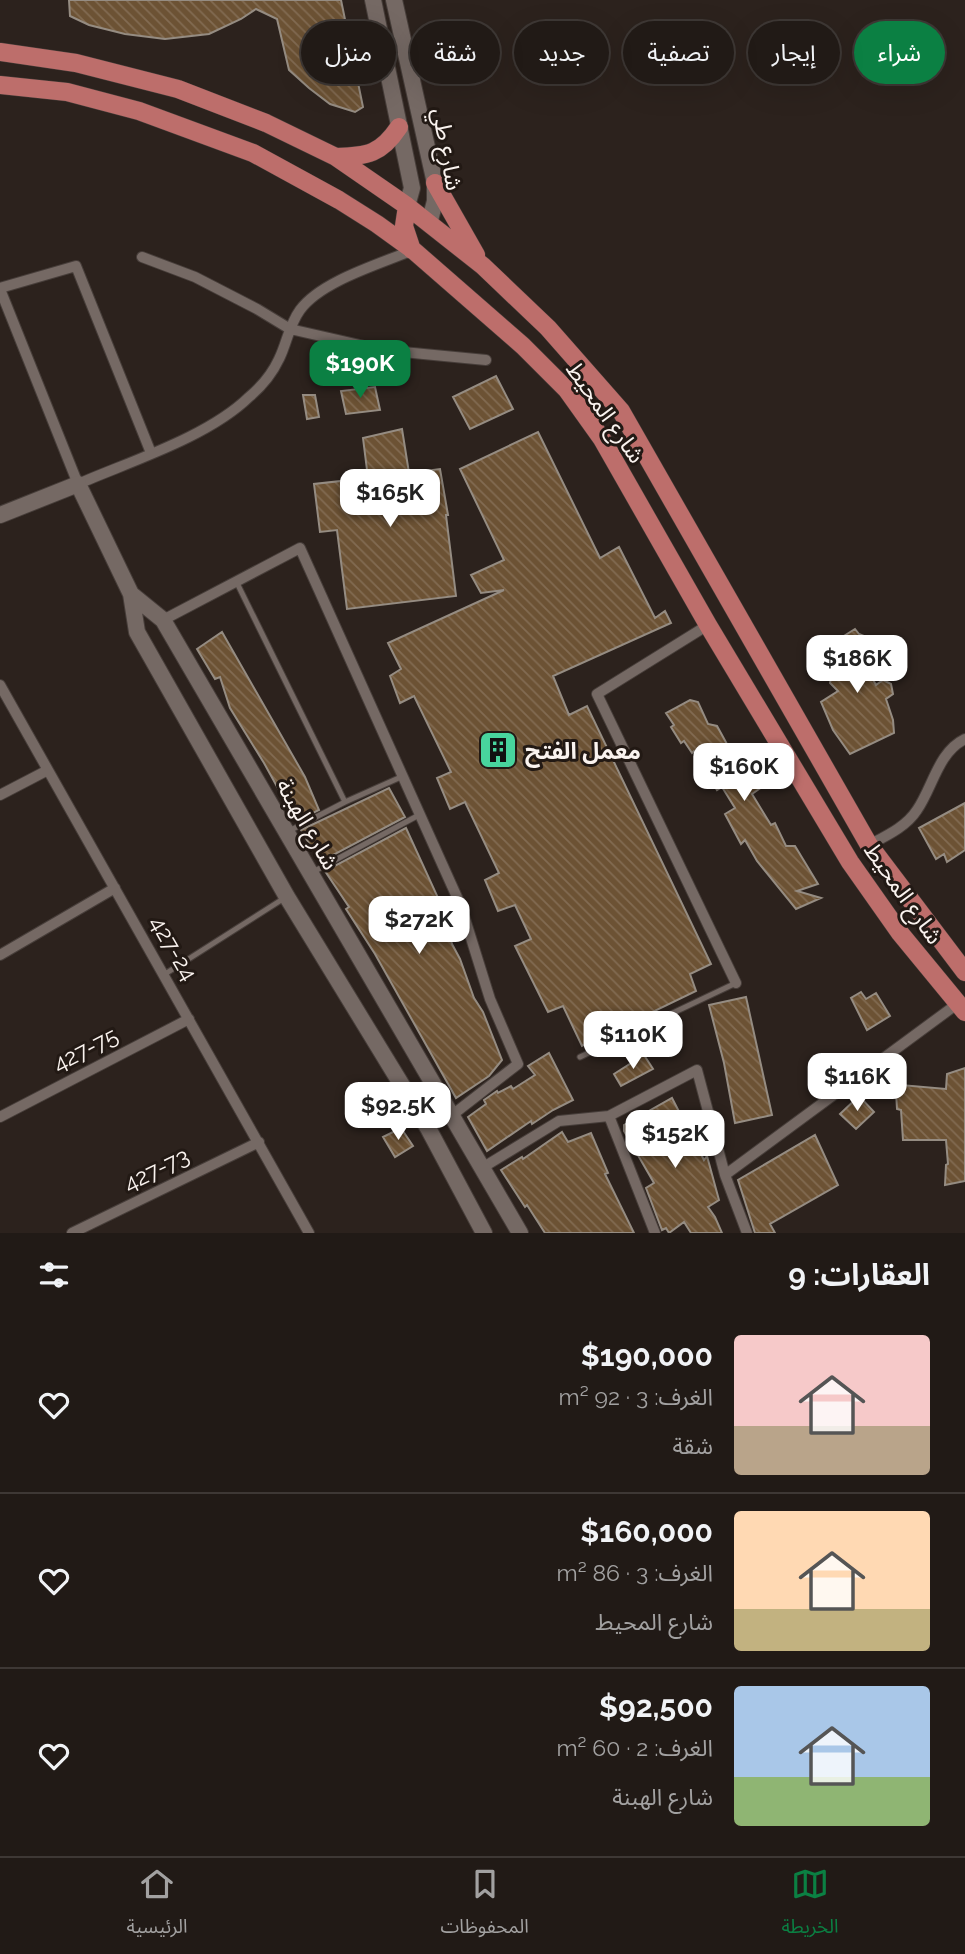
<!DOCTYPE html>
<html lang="ar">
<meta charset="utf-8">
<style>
:root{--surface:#211a16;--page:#29231f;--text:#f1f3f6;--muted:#a2a1a1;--line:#3e3835;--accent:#0b8043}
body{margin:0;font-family:Raleway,"Noto Sans Arabic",sans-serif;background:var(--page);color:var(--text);direction:rtl;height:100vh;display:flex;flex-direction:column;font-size:26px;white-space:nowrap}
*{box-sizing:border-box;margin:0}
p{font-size:23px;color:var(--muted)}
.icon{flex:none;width:38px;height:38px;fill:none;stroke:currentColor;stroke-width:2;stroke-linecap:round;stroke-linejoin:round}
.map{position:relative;height:1233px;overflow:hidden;direction:ltr}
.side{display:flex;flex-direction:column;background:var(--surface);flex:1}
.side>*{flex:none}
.banner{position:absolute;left:21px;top:21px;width:924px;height:63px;direction:rtl;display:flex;gap:14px}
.price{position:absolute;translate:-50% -60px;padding:0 16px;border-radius:14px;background:#fff;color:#222;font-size:23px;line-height:46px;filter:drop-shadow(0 2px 4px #0008)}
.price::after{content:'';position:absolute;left:50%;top:42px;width:21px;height:16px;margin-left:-10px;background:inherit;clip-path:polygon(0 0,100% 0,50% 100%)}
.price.active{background:var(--accent);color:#fff}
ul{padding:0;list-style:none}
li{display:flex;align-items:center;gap:21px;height:175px;padding:0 35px}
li+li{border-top:2px solid var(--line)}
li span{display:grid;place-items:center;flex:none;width:196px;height:140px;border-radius:7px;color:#555}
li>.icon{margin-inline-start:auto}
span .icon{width:84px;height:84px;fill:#fffc;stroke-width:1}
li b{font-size:30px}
h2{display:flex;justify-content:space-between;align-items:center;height:84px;padding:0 35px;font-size:30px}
.tag{padding:0 24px;border-radius:32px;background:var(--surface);box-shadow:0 7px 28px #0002,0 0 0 2px var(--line);font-size:24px;line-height:63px}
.tag.active{background:var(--accent);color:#fff}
.menu{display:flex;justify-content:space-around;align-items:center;height:98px;border-top:2px solid var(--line);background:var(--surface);font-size:19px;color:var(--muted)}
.menu a{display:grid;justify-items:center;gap:4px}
.menu .active{color:var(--accent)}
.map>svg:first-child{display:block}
.building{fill:url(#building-back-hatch);stroke:#958c82;stroke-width:2}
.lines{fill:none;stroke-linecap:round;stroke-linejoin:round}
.lane-casing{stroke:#473e3a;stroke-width:7}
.street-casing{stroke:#473e3a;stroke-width:12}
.secondary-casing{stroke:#473e3a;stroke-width:18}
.primary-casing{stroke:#473e3a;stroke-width:19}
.lane{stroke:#756964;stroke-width:5}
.street{stroke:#756964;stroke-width:10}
.secondary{stroke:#756964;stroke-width:16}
.primary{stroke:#bd6e6b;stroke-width:18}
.labels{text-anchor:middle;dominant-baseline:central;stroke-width:6;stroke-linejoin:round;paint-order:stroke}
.street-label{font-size:23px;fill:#faf3ef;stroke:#221914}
.poi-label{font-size:23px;font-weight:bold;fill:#faf3ef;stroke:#221914;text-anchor:start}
</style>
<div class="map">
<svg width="965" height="1233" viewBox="0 0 965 1233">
<defs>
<pattern id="building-back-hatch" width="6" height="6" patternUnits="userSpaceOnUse" patternTransform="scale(1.75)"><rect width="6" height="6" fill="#6c5234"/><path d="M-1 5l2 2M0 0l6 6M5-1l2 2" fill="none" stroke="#826b52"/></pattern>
</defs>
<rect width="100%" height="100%" fill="#2c221d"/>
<path class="building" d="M69,0h272l22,107 -8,5 -25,-8 -21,-16 -20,-18 -12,-51 -21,-10 -15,10 -32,15 -44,5 -40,-5 -36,-9 -19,-9z
M496,376l17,33 -43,20 -17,-32z
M375,387l5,23 -34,4 -5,-23z
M303,395h12l4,22 -12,2z
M402,429l7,44 31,-4 8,46h-2l10,81 -109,13 -10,-79 -17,2 -6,-48 54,-6 -5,-40z
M538,432l62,126 19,-11 36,71 10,-7 6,12 -118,53 16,39 18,-9 124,258 -21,10 6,17 -114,55 -19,-40 -15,6 -33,-66 16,-7 -16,-34 -17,6 -13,-31 14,-7 -34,-71 -15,7 -13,-31 14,-6 -37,-76 -14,7 -10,-27 11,-7 -13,-26 116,-53 -23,3 -10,-18 33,-15 -44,-91z
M855,629l4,5 10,4 3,5v9l-11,6 15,27 7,-5 8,4 2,10 -7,5 7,21 1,13 -44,21 -17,-24 -12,-28 17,-11 -8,-8 1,-5 -4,-11 4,-4 -5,-13 2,-4z
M222,632l83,145 14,33 -23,11 -32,-58 -34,-55 -10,-31 -5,2 -18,-30z
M690,700l8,2 10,22 9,2 11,20h7l10,23 9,1 8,17 -10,7 19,31 4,-2 11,23h9l23,38 -21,7 24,7 -25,11 -39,-48 -12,-21 -4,4 -16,-30 10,-6 -13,-21 -5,3 -23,-39 -2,2 -8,-12 -3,2 -10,-16 3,-2 -8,-12z
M389,788l16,29 -85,45 -19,-32z
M965,803v47l-18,12 -3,-8 -8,5 -17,-31z
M406,828l33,72 13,44 8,15 14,39 9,14 19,48 -13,16 -33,22 -81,-144 -29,-45 3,-2 -24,-36z
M861,992l5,7 10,-6 14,23 -23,14 -16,-32z
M746,997l26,118 -37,8 -11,-60 -15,-58z
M549,1053l24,47 -20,10 -21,14 -1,-3 -44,30 -19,-34 18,-13 -2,-4 13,-9 1,2 13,-7 2,3 22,-14 -7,-9z
M644,1055l9,14 -32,17 -7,-12z
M965,1068v113l-20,4 1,-20 2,-1 -2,-24h-43l-2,-30 -4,-1 -1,-17 5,-7 45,4 1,-15z
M859,1096l15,16 -18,17 -16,-15z
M672,1098l32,62 3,-4 12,44 -11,7 7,10 7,16h-31l-7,-11 -15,11 -3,-5 -4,2 -16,-42 8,-5 -30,-52v-6z
M401,1128l12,18 -18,11 -12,-20z
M562,1132l6,10 23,-9 17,40 -3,1 29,59h-89l-18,-28 -2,2 -24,-37 21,-13 1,2z
M815,1135l23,50 -68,39 5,9h-20l-17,-53z"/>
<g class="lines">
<defs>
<path id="lane" d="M236,581l109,221
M289,831l56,-29 56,-25
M313,872l106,-57
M165,974l121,-77
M580,1057l156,-74"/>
<path id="street" d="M142,257l53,20 62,32 33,20 92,21 104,10
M0,288l76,-22 75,187
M0,289l78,195c53,-23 130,-47 171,-87 12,-10 23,-23 30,-38 8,-16 10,-34 21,-49 21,-29 80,-46 113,-60
M163,620l137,-72 161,358 29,93 28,65 -67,52
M708,625l-111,69 139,289
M0,685l309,548
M0,795l48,-25
M869,845c17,-9 37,-18 48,-35 16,-23 21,-58 48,-71
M0,955l115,-67
M609,1116l46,117
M0,1117l189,-98
M482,1168l77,-47 50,-5 88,-46 28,105 22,58
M725,1175l232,-171
M72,1233l187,-91"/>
<path id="secondary" d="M373,0l39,188 -5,18
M394,0l41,183v18l-6,23
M0,515l78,-31 53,110 6,38 150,265 141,231 56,105
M131,594l32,26 357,613"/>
<path id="primary" d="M0,52l76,11 102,26 88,34 70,34 71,49 76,60 65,62 73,83 248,434 96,127
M0,85l67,7 72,19 114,42 86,47 38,24 36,26 110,96 44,44 35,49 106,186 142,237 50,71 65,79
M336,157c32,-1 45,-3 63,-30
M435,183l41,72
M407,206l-3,20 8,24"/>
</defs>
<use href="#lane" class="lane-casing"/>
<use href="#street" class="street-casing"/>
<use href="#secondary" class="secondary-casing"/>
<use href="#primary" class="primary-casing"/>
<use href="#lane" class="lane"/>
<use href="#street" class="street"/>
<use href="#secondary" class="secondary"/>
<use href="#primary" class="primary"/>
</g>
<defs>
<symbol id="building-square" viewBox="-11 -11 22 22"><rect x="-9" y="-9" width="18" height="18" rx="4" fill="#48d49d" stroke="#221914"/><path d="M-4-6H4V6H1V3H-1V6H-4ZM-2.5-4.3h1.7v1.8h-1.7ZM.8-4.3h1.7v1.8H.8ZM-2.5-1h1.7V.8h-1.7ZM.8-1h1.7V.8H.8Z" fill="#111"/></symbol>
</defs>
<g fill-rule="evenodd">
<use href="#building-square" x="476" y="728" width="44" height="44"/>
</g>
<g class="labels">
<g class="street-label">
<text transform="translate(448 149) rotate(80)">شارع طي</text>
<text transform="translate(606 412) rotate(55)">شارع المحيط</text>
<text transform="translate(308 824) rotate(60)">شارع الهبنة</text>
<text transform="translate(904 893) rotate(55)">شارع المحيط</text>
<text transform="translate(174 948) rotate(60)">427-24</text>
<text transform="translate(85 1049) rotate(-27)">427-75</text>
<text transform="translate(156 1169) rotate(-26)">427-73</text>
</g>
<g class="poi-label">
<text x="525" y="750">معمل الفتح</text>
</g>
</g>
</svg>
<b class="price active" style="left:360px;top:400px">$190K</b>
<b class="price" style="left:390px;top:529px">$165K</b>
<b class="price" style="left:857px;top:695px">$186K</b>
<b class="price" style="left:744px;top:803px">$160K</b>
<b class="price" style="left:419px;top:956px">$272K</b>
<b class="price" style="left:633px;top:1071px">$110K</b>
<b class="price" style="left:857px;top:1113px">$116K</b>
<b class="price" style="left:398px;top:1142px">$92.5K</b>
<b class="price" style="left:675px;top:1170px">$152K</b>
<div class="banner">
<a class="tag active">شراء</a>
<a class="tag">إيجار</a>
<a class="tag">تصفية</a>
<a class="tag">جديد</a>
<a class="tag">شقة</a>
<a class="tag">منزل</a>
</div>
</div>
<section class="side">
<h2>العقارات: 9<svg class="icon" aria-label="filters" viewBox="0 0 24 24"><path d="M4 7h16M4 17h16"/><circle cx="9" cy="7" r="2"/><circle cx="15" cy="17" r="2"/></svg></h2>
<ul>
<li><span style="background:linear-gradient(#f6c9c9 65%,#b9a48a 0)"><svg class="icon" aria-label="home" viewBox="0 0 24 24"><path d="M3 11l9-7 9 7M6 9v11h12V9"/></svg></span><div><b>$190,000</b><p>الغرف: 3 · 92 m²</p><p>شقة</p></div><svg class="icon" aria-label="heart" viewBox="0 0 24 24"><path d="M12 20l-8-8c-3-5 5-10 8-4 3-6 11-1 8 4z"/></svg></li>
<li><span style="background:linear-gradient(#ffd9b3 70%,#c2b280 0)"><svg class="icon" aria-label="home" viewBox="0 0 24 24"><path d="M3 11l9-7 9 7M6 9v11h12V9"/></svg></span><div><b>$160,000</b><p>الغرف: 3 · 86 m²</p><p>شارع المحيط</p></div><svg class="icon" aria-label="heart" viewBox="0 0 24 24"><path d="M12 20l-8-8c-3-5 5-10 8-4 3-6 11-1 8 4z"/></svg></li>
<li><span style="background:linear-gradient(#a9c7e8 65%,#8fb573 0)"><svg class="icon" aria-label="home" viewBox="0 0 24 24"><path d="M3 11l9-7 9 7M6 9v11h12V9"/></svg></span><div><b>$92,500</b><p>الغرف: 2 · 60 m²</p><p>شارع الهبنة</p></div><svg class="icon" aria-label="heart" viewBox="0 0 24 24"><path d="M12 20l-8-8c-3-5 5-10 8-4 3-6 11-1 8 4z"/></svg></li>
</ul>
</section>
<nav class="menu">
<a class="active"><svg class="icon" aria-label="map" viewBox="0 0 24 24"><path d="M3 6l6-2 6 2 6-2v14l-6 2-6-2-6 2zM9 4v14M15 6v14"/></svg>الخريطة</a>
<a><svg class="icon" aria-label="saved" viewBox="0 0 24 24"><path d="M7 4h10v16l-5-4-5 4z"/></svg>المحفوظات</a>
<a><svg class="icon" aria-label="home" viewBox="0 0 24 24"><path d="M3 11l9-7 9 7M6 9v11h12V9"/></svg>الرئيسية</a>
</nav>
